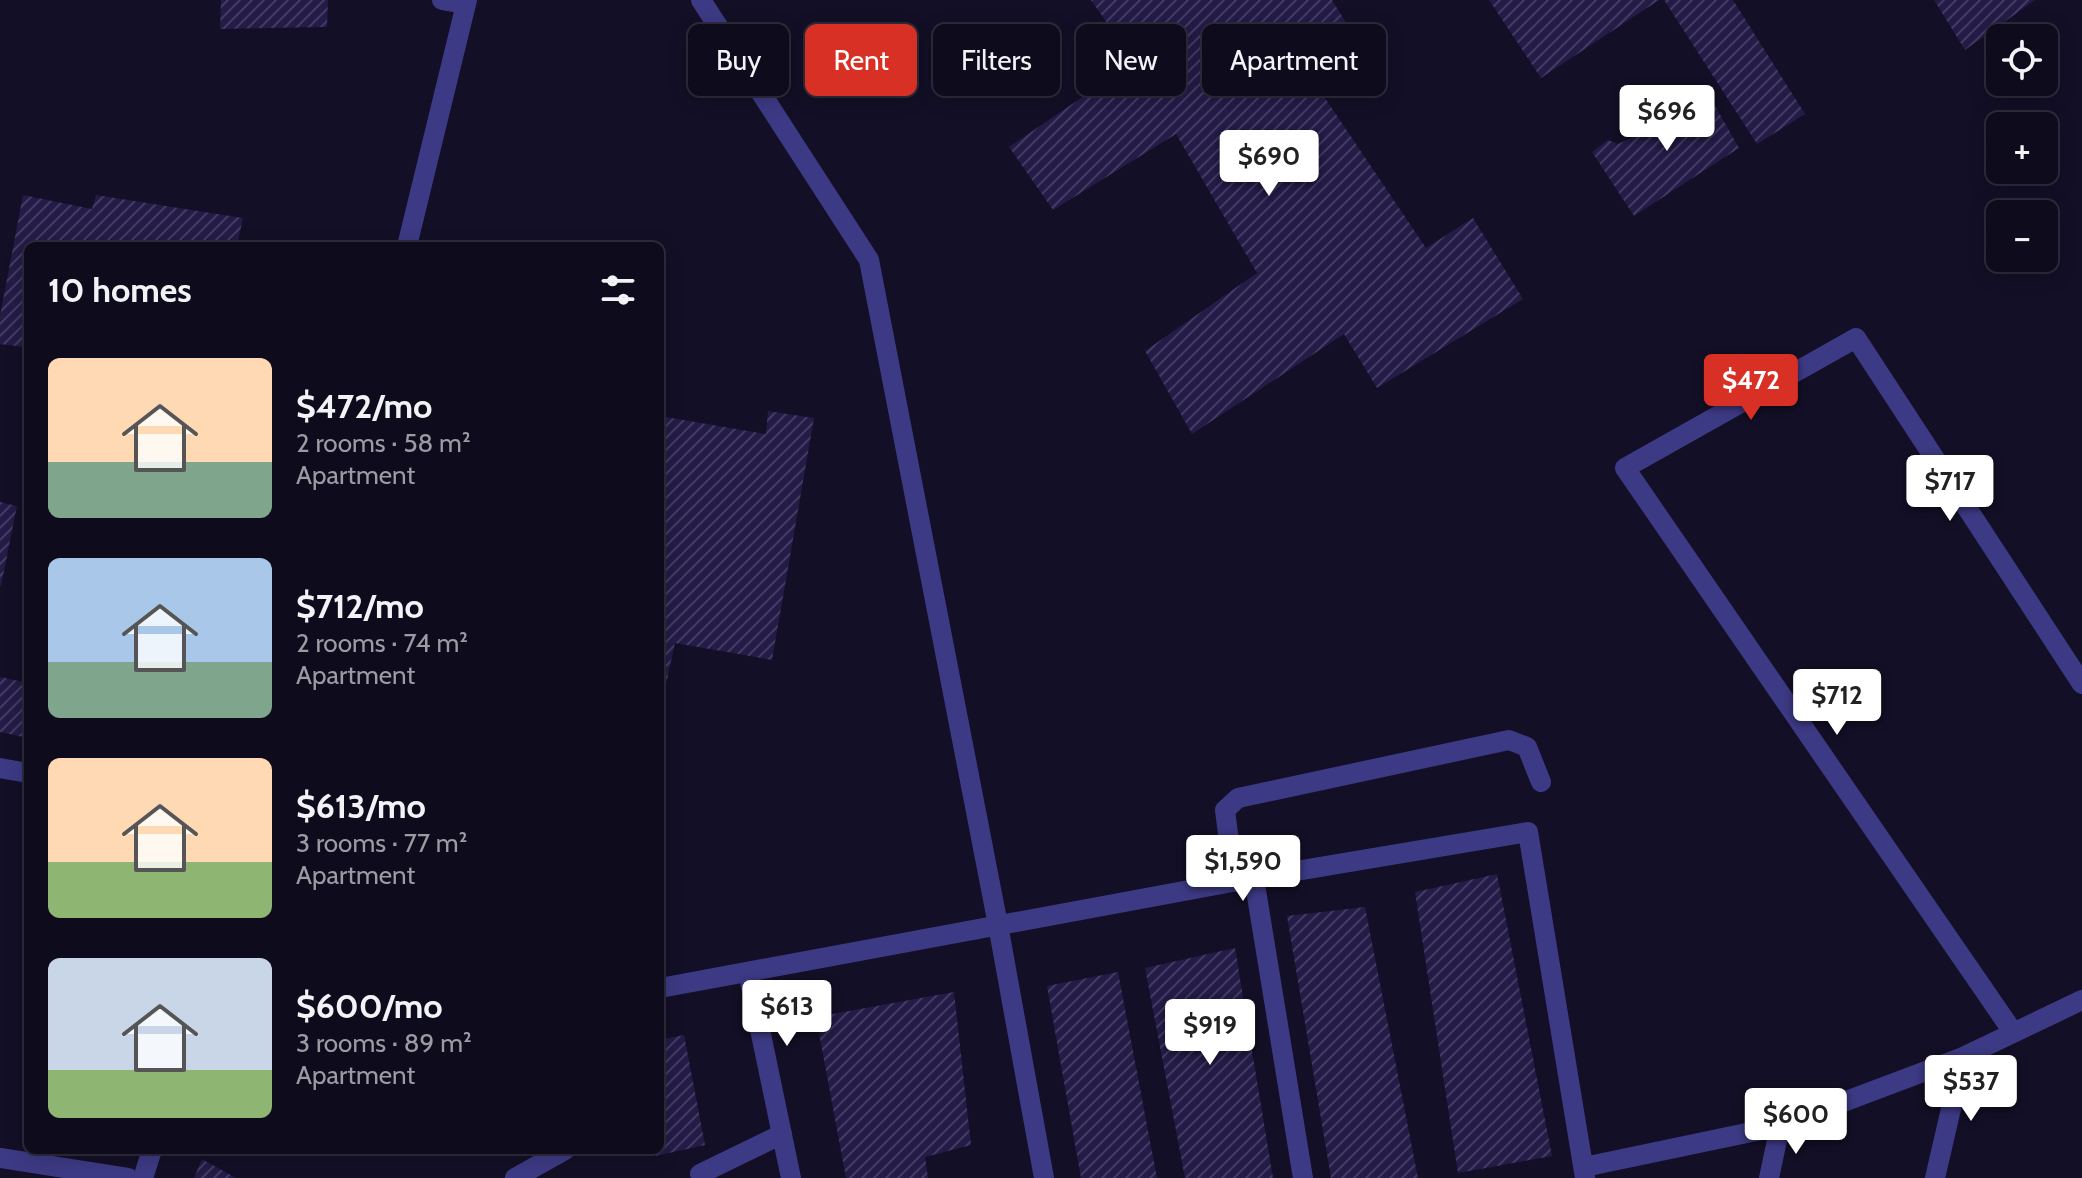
<!DOCTYPE html>
<meta charset="utf-8">
<style>
:root{--surface:#0e0b1c;--page:#1c1929;--text:#f1f3f6;--muted:#9b9ba3;--line:#2e2b3b;--accent:#d93025}
body{margin:0;font-family:Cabin,sans-serif;background:var(--page);color:var(--text);height:100vh;display:flex;flex-direction:column;font-size:30px;white-space:nowrap}
*{box-sizing:border-box;margin:0}
p{font-size:26px;color:var(--muted)}
.icon{flex:none;width:44px;height:44px;fill:none;stroke:currentColor;stroke-width:2;stroke-linecap:round;stroke-linejoin:round}
.map{position:relative;flex:1;overflow:hidden}
.details{position:absolute;left:24px;top:242px;width:640px;height:912px;display:flex;flex-direction:column;background:var(--surface);border-radius:12px;box-shadow:0 4px 20px #0003,0 0 0 2px var(--line)}
.details>*{flex:none}
.hud{position:absolute;left:688px;top:24px;width:760px;height:72px;display:flex;gap:16px}
.buttons{position:absolute;left:1986px;top:24px;display:grid;gap:16px}
.buttons a{display:grid;place-items:center;width:72px;height:72px;border-radius:12px;background:var(--surface);box-shadow:0 4px 20px #0003,0 0 0 2px var(--line);font-size:40px}
.price{position:absolute;translate:-50% -68px;padding:0 18px;border-radius:8px;background:#fff;color:#222;font-size:26px;line-height:52px;filter:drop-shadow(0 2px 4px #0008)}
.price::after{content:'';position:absolute;left:50%;top:48px;width:24px;height:18px;margin-left:-12px;background:inherit;clip-path:polygon(0 0,100% 0,50% 100%)}
.price.active{background:var(--accent);color:#fff}
ul{padding:0;list-style:none}
li{display:flex;align-items:center;gap:24px;height:200px;padding:0 24px}
li span{display:grid;place-items:center;flex:none;width:224px;height:160px;border-radius:12px;color:#555}
li>.icon{margin-inline-start:auto}
span .icon{width:96px;height:96px;fill:#fffc;stroke-width:1}
li b{font-size:34px}
h2{display:flex;justify-content:space-between;align-items:center;height:96px;padding:0 24px;font-size:34px}
.tag{padding:0 28px;border-radius:12px;background:var(--surface);box-shadow:0 4px 20px #0003,0 0 0 2px var(--line);font-size:28px;line-height:72px}
.tag.active{background:var(--accent);color:#fff}
.map>svg:first-child{display:block}
.building{fill:url(#building-hatch)}
.lines{fill:none;stroke-linecap:round;stroke-linejoin:round}
.minor{stroke:#3d3a85;stroke-width:20}
</style>
<div class="map">
<svg width="2082" height="1178" viewBox="0 0 2082 1178">
<defs>
<pattern id="building-hatch" width="6" height="6" patternUnits="userSpaceOnUse" patternTransform="scale(2)"><rect width="6" height="6" fill="#241b47"/><path d="M-1 1l2-2M0 6l6-6M5 7l2-2" fill="none" stroke="#433b63"/></pattern>
</defs>
<rect width="100%" height="100%" fill="#130f26"/>
<path class="building" d="M221,0h107l-1,27 -107,2z
M1091,0h241l43,70 -32,22 -13,-12 17,-13 -24,-34 -27,22 130,193 47,-30 50,81 -146,89 -33,-54 -152,100 -47,-83 112,-78 -81,-139 -123,76 -44,-63 125,-85z
M1489,0h170l-118,78z
M1664,0h69l72,114 -48,30z
M1934,0h101l-70,50z
M1706,90l33,58 -105,68 -42,-64 16,-12 10,4 13,-6z
M23,195l69,14 4,-14 147,23 -6,28h-147l-30,-6v6h-32v85l-4,16 -24,-3v-28z
M768,411l46,7 -42,242 -97,-17 -15,69v-296l106,18z
M0,502l17,4 -16,80h-1z
M0,677l28,6v55l-28,-6z
M1497,874l55,282 -94,17 -43,-281z
M1365,907l53,271h-87l-44,-262z
M1235,948l38,230h-88l-40,-210z
M1118,972l39,206h-76l-34,-192z
M954,992l17,153 -46,12 3,21h-82l-30,-161z
M684,1035l21,110 -49,11 -1,-6h5v-110z
M202,1159l34,19h-42z"/>
<g class="lines">
<path class="minor" d="M442,0l22,4
M701,0l168,260 129,665 46,253
M407,246l60,-246
M0,768l28,5
M1254,878l49,300
M1234,882l-9,-72 13,-12 271,-58 18,7 14,35
M748,972l43,206
M660,988l594,-110 274,-46 57,346
M2013,1032l-388,-564 231,-130 226,346
M0,1158l128,20
M1584,1167l196,-41 183,-69 119,-57
M143,1178l9,-28
M515,1178l50,-28
M701,1178l-1,-4 82,-40
M1769,1178l11,-52
M1935,1178l28,-121"/>
</g>
</svg>
<div class="buttons">
<a><svg class="icon" aria-label="locate" viewBox="0 0 24 24"><circle cx="12" cy="12" r="6"/><path d="M12 2v4M12 18v4M2 12h4M18 12h4"/></svg></a>
<a>+</a>
<a>−</a>
</div>
<b class="price" style="left:1667px;top:153px">$696</b>
<b class="price" style="left:1269px;top:198px">$690</b>
<b class="price active" style="left:1751px;top:422px">$472</b>
<b class="price" style="left:1950px;top:523px">$717</b>
<b class="price" style="left:1837px;top:737px">$712</b>
<b class="price" style="left:1243px;top:903px">$1,590</b>
<b class="price" style="left:787px;top:1048px">$613</b>
<b class="price" style="left:1210px;top:1067px">$919</b>
<b class="price" style="left:1971px;top:1123px">$537</b>
<b class="price" style="left:1796px;top:1156px">$600</b>
<div class="hud">
<a class="tag">Buy</a>
<a class="tag active">Rent</a>
<a class="tag">Filters</a>
<a class="tag">New</a>
<a class="tag">Apartment</a>
</div>
<section class="details">
<h2>10 homes<svg class="icon" aria-label="filters" viewBox="0 0 24 24"><path d="M4 7h16M4 17h16"/><circle cx="9" cy="7" r="2"/><circle cx="15" cy="17" r="2"/></svg></h2>
<ul>
<li><span style="background:linear-gradient(#ffd9b3 65%,#7fa58c 0)"><svg class="icon" aria-label="home" viewBox="0 0 24 24"><path d="M3 11l9-7 9 7M6 9v11h12V9"/></svg></span><div><b>$472/mo</b><p>2 rooms · 58 m²</p><p>Apartment</p></div></li>
<li><span style="background:linear-gradient(#a9c7e8 65%,#7fa58c 0)"><svg class="icon" aria-label="home" viewBox="0 0 24 24"><path d="M3 11l9-7 9 7M6 9v11h12V9"/></svg></span><div><b>$712/mo</b><p>2 rooms · 74 m²</p><p>Apartment</p></div></li>
<li><span style="background:linear-gradient(#ffd9b3 65%,#8fb573 0)"><svg class="icon" aria-label="home" viewBox="0 0 24 24"><path d="M3 11l9-7 9 7M6 9v11h12V9"/></svg></span><div><b>$613/mo</b><p>3 rooms · 77 m²</p><p>Apartment</p></div></li>
<li><span style="background:linear-gradient(#c9d6e8 70%,#8fb573 0)"><svg class="icon" aria-label="home" viewBox="0 0 24 24"><path d="M3 11l9-7 9 7M6 9v11h12V9"/></svg></span><div><b>$600/mo</b><p>3 rooms · 89 m²</p><p>Apartment</p></div></li>
</ul>
</section>
</div>
